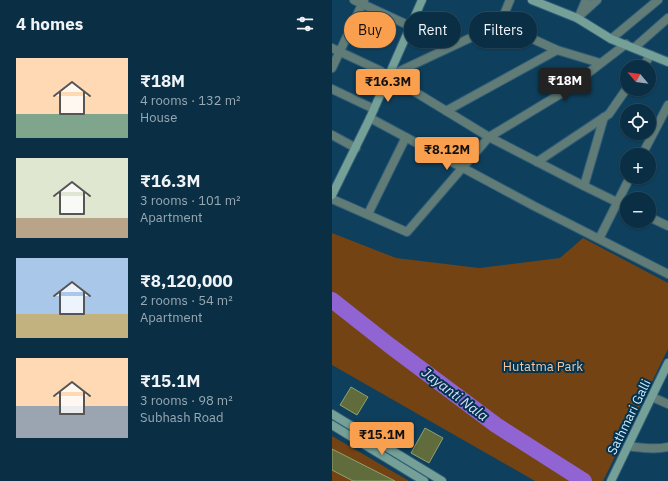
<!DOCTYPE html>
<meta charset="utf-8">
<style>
:root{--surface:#0a2f45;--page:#13374c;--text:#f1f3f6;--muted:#99a9b3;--line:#2a4a5e;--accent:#fa9f4e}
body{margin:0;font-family:"IBM Plex Sans",sans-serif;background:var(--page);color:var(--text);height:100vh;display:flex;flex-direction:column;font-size:15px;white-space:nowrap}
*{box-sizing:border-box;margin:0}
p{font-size:13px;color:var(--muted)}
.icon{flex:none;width:22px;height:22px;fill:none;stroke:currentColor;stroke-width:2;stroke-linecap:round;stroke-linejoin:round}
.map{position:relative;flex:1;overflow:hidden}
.drawer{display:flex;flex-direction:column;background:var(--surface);width:332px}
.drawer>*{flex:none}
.hud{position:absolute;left:12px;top:12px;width:264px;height:36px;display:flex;gap:8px}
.needle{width:26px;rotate:299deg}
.fabs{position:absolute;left:288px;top:60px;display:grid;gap:8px}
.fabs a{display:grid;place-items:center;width:36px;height:36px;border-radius:50%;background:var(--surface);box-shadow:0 1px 3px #0004,0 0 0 1px var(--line);font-size:20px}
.price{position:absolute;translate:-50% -34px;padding:0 9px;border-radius:4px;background:var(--accent);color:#111;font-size:13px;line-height:26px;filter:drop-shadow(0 1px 2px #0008)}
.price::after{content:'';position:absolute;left:50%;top:24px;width:12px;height:9px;margin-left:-6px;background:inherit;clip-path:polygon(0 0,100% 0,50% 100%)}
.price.selected{background:#222;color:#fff}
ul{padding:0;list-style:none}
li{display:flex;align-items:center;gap:12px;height:100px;padding:0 16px}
li span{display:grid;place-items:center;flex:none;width:112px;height:80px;border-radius:0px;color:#555}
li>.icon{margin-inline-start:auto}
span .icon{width:48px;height:48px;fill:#fffc;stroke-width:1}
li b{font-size:17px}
h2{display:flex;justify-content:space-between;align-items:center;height:48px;padding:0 16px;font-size:17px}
.pill{padding:0 14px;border-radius:18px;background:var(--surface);box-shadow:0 1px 3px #0004,0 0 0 1px var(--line);font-size:14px;line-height:36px}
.pill.selected{background:var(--accent);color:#111}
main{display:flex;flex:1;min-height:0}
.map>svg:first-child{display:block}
.green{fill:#744313}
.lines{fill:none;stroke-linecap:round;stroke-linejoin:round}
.river{stroke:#9064d2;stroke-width:16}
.building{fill:#606c3b;stroke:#93a16e}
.street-casing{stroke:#315e79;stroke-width:10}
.secondary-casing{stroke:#315e79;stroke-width:10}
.street{stroke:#617c76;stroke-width:8}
.secondary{stroke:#75a097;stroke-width:8}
.labels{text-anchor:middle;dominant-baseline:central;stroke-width:4;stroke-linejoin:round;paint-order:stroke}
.park-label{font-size:13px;fill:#f7c59d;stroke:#003451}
.street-label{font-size:13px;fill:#d2eafc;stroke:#003451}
.water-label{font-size:14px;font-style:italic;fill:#e7defa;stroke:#003451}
</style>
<main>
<section class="drawer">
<h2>4 homes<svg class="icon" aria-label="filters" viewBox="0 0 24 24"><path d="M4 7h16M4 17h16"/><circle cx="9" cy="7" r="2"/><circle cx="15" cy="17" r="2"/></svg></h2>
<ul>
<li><span style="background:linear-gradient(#ffd9b3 70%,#7fa58c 0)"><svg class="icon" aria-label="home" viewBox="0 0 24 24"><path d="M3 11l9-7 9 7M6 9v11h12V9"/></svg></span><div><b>₹18M</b><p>4 rooms · 132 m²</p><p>House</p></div></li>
<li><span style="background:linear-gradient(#dfe7d0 75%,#b9a48a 0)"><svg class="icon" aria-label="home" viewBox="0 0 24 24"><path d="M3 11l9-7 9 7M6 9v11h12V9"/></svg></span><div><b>₹16.3M</b><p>3 rooms · 101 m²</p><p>Apartment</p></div></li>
<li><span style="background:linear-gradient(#a9c7e8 70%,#c2b280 0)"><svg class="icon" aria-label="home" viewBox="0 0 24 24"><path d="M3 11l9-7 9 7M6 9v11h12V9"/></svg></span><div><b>₹8,120,000</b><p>2 rooms · 54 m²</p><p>Apartment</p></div></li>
<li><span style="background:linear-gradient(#ffd9b3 60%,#9aa5b1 0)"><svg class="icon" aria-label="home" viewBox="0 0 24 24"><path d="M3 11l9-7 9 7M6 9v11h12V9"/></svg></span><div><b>₹15.1M</b><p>3 rooms · 98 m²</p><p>Subhash Road</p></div></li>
</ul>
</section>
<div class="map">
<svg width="336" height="481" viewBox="0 0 336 481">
<rect width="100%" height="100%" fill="#0e3f5c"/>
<path class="green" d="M0,233l64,25 83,10 81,-10 23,-20 85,45v66l-65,132h-68l-203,-116z
M0,436l77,45h-77z"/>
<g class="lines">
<path class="river" d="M0,300l57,45 107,80 88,56"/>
</g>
<path class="building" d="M19,387l17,10 -11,18 -17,-10z
M93,428l18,10 -14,25 -18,-10z
M0,449l63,32h-42l-21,-11z"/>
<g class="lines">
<defs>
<path id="street" d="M22,0l56,26
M248,14l6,-14
M245,18l20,-18
M168,24l57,26 43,13
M279,39l47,-39
M0,48l47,22 110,67 95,49 43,21
M302,48l34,-30
M310,67l9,-12
M0,68l32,-68
M57,76l111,-52 10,-24
M0,89l42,20
M114,111l111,-61
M38,118l164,88 134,68
M0,135l24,13
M310,155l26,-50
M205,162l72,-48 18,-26
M252,186l20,-69
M0,199l75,33 82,-95 73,-44 64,-49
M36,214l38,-77
M317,217l19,9
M267,239l31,-62
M320,397l16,7
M296,446c13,2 27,4 40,1"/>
<path id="secondary" d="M200,0l45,18 34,21 57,23
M0,195l38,-77 52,-118
M0,414l110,67
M0,425l92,56
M279,481l57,-118"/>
</defs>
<use href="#street" class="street-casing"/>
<use href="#secondary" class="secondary-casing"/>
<use href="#street" class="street"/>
<use href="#secondary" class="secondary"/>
</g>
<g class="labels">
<g class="park-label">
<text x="211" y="366">Hutatma Park</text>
</g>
<g class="street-label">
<text transform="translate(297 417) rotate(-64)">Sathmari Galli</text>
</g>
<g class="water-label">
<text transform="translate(123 394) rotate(37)">Jayanti Nala</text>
</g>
</g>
</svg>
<div class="fabs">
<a><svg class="needle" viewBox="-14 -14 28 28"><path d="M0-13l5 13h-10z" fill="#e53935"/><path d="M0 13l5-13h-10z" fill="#99a9b3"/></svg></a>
<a><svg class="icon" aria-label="locate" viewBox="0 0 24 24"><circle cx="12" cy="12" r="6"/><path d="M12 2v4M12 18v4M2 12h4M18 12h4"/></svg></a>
<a>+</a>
<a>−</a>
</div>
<b class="price selected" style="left:233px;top:102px">₹18M</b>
<b class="price" style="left:56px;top:103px">₹16.3M</b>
<b class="price" style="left:115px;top:171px">₹8.12M</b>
<b class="price" style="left:50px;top:456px">₹15.1M</b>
<div class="hud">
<a class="pill selected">Buy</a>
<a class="pill">Rent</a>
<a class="pill">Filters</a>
</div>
</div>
</main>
